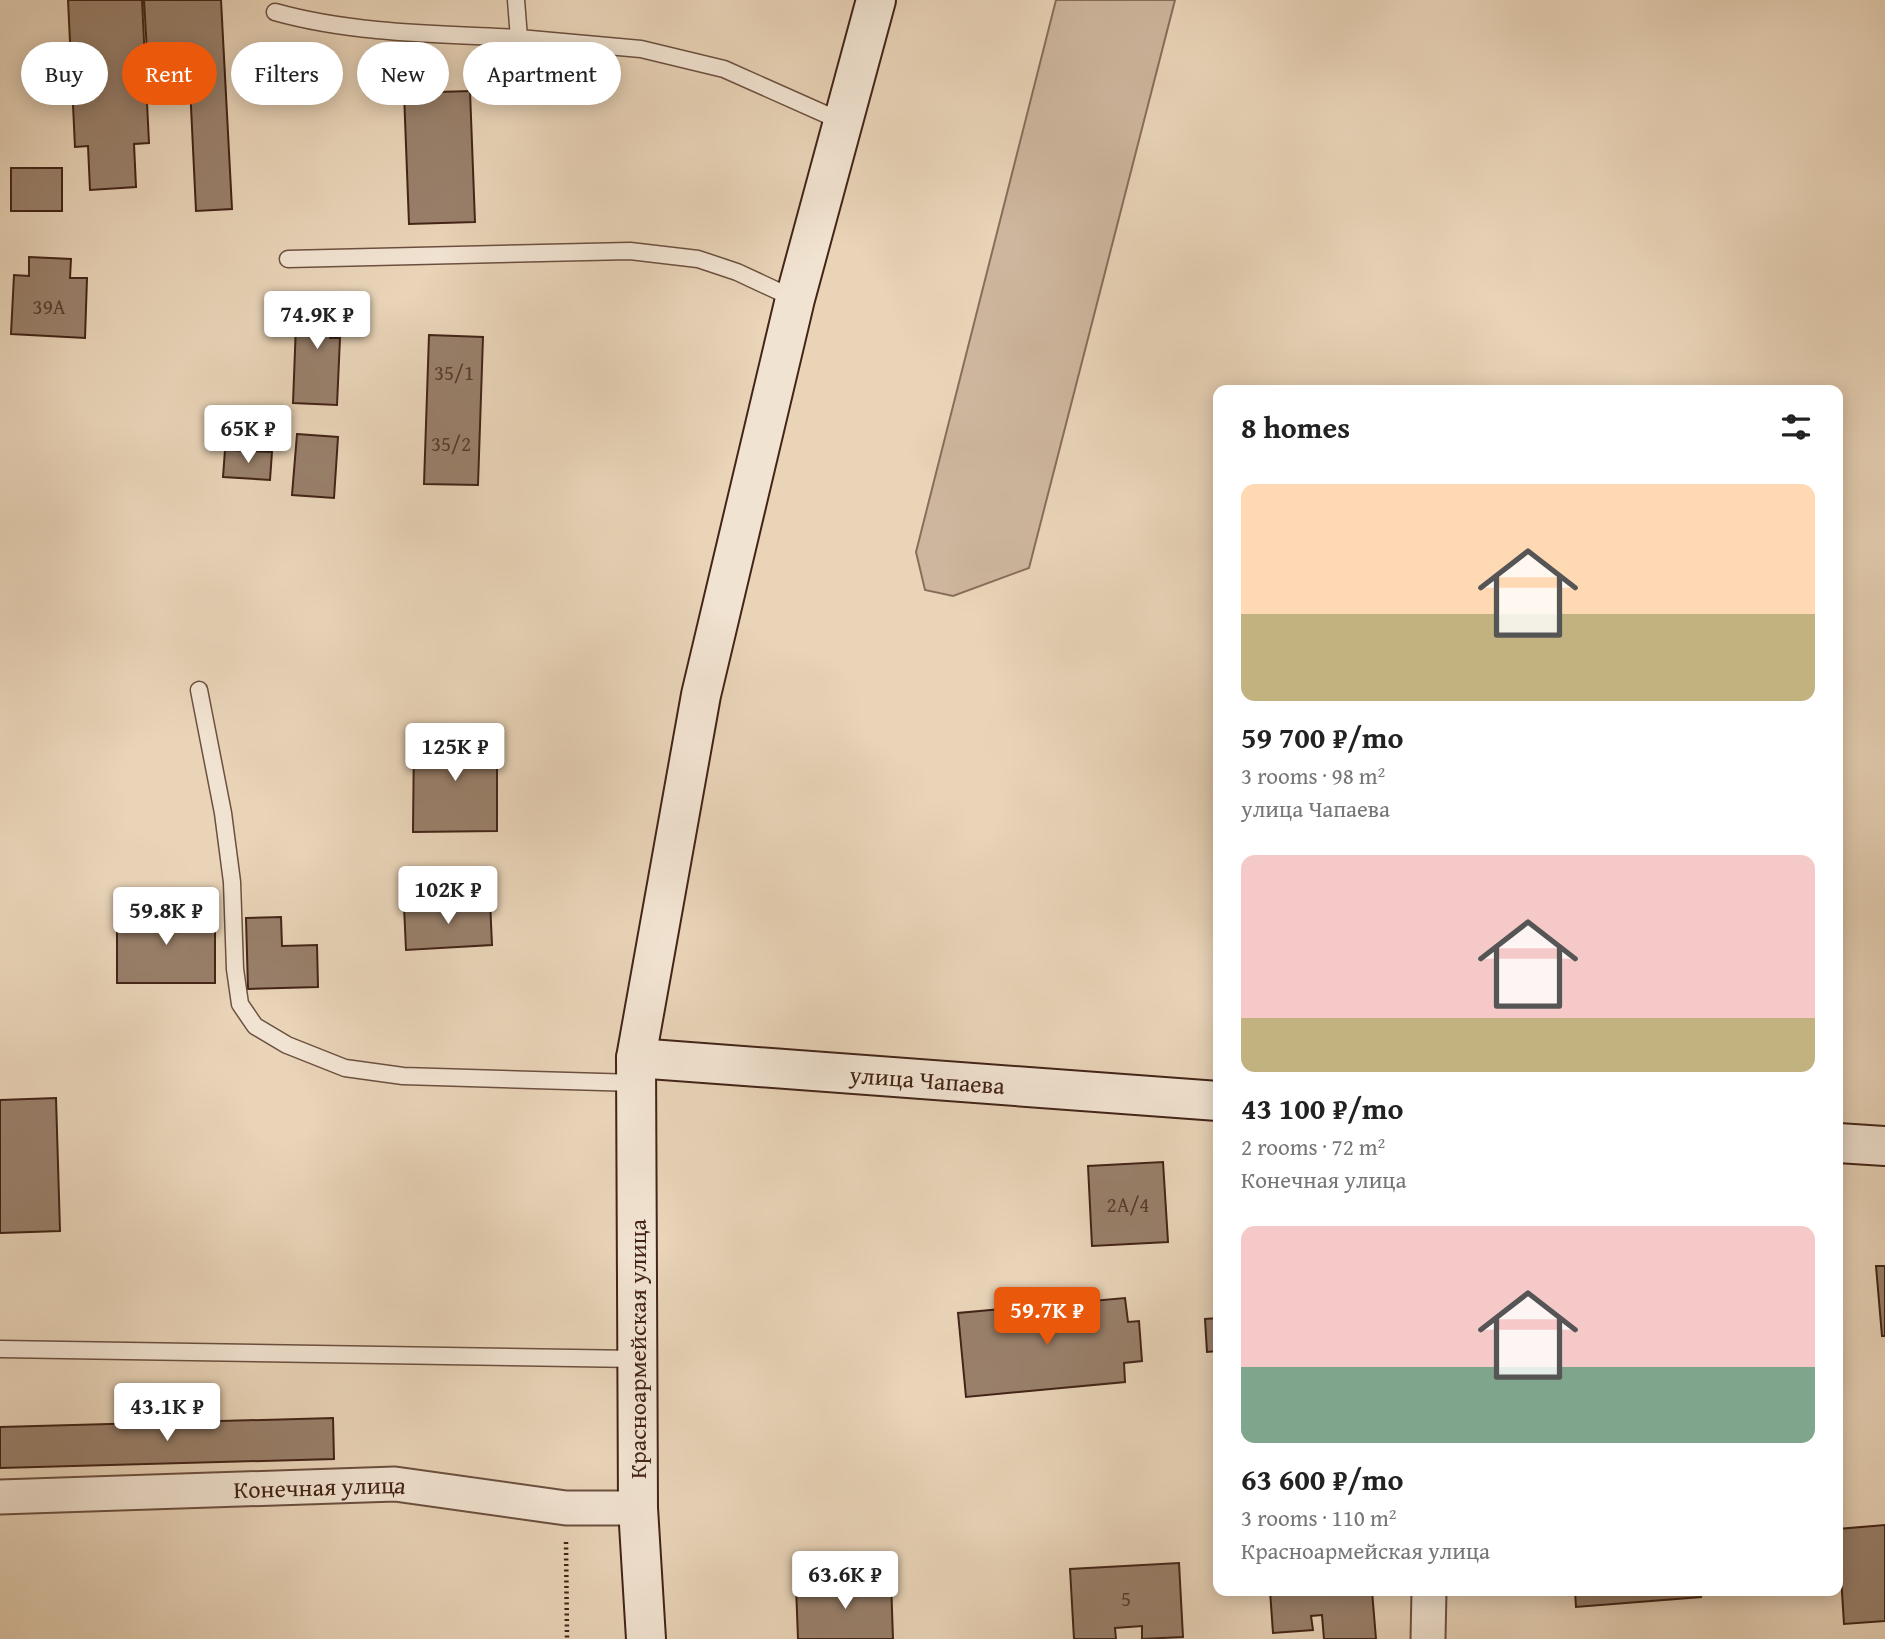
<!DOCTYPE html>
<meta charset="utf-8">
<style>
:root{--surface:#fff;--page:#f6f6f6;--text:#222;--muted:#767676;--accent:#ea580c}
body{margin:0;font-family:"Gentium Book Plus",serif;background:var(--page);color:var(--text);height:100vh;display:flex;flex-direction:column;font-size:26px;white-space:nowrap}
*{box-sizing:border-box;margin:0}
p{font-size:23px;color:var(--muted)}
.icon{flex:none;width:38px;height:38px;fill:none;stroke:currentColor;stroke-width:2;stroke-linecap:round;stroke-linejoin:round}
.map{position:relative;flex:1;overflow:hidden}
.panel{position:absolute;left:1213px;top:385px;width:630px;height:1211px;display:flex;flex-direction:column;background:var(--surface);border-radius:14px;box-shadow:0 4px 18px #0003}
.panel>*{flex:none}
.top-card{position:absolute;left:21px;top:42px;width:665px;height:63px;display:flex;gap:14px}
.price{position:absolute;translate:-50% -60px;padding:0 16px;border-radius:7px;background:#fff;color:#222;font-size:23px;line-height:46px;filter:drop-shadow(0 2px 4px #0008)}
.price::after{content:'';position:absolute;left:50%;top:42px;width:21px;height:16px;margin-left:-10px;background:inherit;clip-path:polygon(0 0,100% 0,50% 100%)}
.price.on{background:var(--accent);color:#fff}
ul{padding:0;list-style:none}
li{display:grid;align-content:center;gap:14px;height:371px;padding:0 28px}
li span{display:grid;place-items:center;height:217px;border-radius:14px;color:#555}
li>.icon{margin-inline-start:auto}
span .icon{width:126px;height:126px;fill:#fffc;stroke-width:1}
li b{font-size:30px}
h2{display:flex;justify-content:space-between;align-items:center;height:84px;padding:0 28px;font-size:30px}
.pill{padding:0 24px;border-radius:32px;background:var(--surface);box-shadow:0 4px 18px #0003;font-size:24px;line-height:63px}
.pill.on{background:var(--accent);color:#fff}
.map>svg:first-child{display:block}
.green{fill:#cdb69d;stroke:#886d5a;stroke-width:2}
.building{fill:#99806b;stroke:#432417;stroke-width:2}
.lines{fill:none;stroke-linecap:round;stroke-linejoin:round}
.lane-casing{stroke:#6c503f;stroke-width:19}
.street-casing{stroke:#6c503f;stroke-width:37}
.secondary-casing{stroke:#432417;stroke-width:42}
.path{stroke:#432417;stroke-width:4.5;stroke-dasharray:2 3.5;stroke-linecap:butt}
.lane{stroke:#f1e3d1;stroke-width:16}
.street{stroke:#f1e3d1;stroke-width:33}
.secondary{stroke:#f1e3d1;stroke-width:38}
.labels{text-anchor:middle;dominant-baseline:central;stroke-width:5;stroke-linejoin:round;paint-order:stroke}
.number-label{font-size:21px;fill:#583b2c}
.street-label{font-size:24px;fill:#432417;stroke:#f1e3d1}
</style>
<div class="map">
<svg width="1885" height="1639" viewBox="0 0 1885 1639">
<rect width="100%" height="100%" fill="#e9d4b8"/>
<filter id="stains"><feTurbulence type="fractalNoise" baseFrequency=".00286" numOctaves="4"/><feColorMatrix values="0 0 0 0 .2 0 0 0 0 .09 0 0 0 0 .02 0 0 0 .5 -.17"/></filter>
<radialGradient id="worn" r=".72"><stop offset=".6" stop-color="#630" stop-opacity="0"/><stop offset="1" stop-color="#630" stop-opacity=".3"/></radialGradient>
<path class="green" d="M1056,0h119l-146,568 -76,28 -28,-6 -9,-38z"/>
<path class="building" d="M68,0h74l7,143 -15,1 2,43 -46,3 -2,-44 -13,1z
M144,0h77l11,209 -36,2 -6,-125 -41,1z
M470,91l5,131 -66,2 -5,-131z
M11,168h51v43h-51z
M29,257l42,2 -1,19h17l-2,60 -74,-4 3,-59 15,1z
M297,298l52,2 -1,18 -18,-1v21h10l-3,67 -44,-2z
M429,335l54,2 -5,148 -54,-1z
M297,434l41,3 -4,61 -42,-3z
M225,450l47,2 -2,28 -47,-3z
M414,734h83v97l-84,1z
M490,901l2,44 -86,5 -2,-44z
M117,911h98v72h-98z
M281,917l1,29 35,-1 1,42 -70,2 -2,-71z
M56,1098l4,133 -60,2v-133z
M1163,1162l5,80 -76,4 -4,-80z
M1876,1266h9v70h-3z
M1125,1298l3,24 11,-1 3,40 -18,2 1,19 -159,15 -8,-84z
M1218,1318v33l-11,1 -2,-33z
M333,1418l1,41 -334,9v-41z
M1885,1525v96l-41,3 -6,-95z
M1179,1563l4,74 -41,2v-13l-27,2 1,11h-42l-4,-70z
M891,1581l2,58h-95l-2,-53z
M1270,1591h102l4,48h-52l-2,-24 -11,1 2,14 -40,3z
M1575,1591h125l1,6 -125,10z"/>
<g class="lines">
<defs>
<path id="lane" d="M516,0l3,38 122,11 83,20 119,53
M275,12c79,22 162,22 244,26
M288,259l342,-8 68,8 39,13 58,27
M199,690l24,123 9,69 3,87 5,35 15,22 32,19 58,23 58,8 233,7
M0,1349l637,10"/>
<g id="street">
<path id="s1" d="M0,1497l395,-13 171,24h72"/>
<path d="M1428,1639l1,-48"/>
</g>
<g id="secondary">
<path id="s2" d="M636,1058l582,43"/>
<path d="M1838,1143l47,3"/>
<path d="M646,1639l-8,-131 -2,-450 65,-363 94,-396 81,-299"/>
</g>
</defs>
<use href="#lane" class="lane-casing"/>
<use href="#street" class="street-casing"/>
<use href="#secondary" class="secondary-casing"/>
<path class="path" d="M566,1542l1,97"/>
<use href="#lane" class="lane"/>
<use href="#street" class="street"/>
<use href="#secondary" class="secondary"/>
</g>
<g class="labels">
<g class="number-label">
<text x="49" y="306">39А</text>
<text x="454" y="372">35/1</text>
<text x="451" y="443">35/2</text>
<text x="1128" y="1204">2А/4</text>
<text x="1126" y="1598">5</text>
</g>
<g class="street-label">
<text stroke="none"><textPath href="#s2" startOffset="292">улица Чапаева</textPath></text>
<text transform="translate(637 1349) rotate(-90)">Красноармейская улица</text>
<text stroke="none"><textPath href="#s1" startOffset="320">Конечная улица</textPath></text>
</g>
</g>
<rect width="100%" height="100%" filter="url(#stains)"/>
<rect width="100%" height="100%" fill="url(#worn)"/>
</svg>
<b class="price" style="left:317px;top:351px">74.9K ₽</b>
<b class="price" style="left:248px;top:465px">65K ₽</b>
<b class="price" style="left:455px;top:783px">125K ₽</b>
<b class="price" style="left:448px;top:926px">102K ₽</b>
<b class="price" style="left:166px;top:947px">59.8K ₽</b>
<b class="price on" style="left:1047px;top:1347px">59.7K ₽</b>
<b class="price" style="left:167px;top:1443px">43.1K ₽</b>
<b class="price" style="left:845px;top:1611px">63.6K ₽</b>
<div class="top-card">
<a class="pill">Buy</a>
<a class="pill on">Rent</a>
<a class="pill">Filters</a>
<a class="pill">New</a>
<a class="pill">Apartment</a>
</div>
<section class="panel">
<h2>8 homes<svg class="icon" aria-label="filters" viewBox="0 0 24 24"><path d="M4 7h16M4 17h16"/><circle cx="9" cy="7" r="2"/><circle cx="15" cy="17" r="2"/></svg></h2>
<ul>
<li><span style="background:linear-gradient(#ffd9b3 60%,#c2b280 0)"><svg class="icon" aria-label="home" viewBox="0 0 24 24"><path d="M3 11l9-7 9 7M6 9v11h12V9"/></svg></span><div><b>59 700 ₽/mo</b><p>3 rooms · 98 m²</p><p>улица Чапаева</p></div></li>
<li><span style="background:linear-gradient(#f6c9c9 75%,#c2b280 0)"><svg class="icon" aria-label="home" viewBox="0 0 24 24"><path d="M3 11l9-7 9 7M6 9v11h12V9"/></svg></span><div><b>43 100 ₽/mo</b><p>2 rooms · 72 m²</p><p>Конечная улица</p></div></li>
<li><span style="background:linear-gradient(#f6c9c9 65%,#7fa58c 0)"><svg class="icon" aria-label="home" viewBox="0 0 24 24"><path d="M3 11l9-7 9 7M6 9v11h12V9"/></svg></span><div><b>63 600 ₽/mo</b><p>3 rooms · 110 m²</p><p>Красноармейская улица</p></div></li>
</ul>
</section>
</div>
